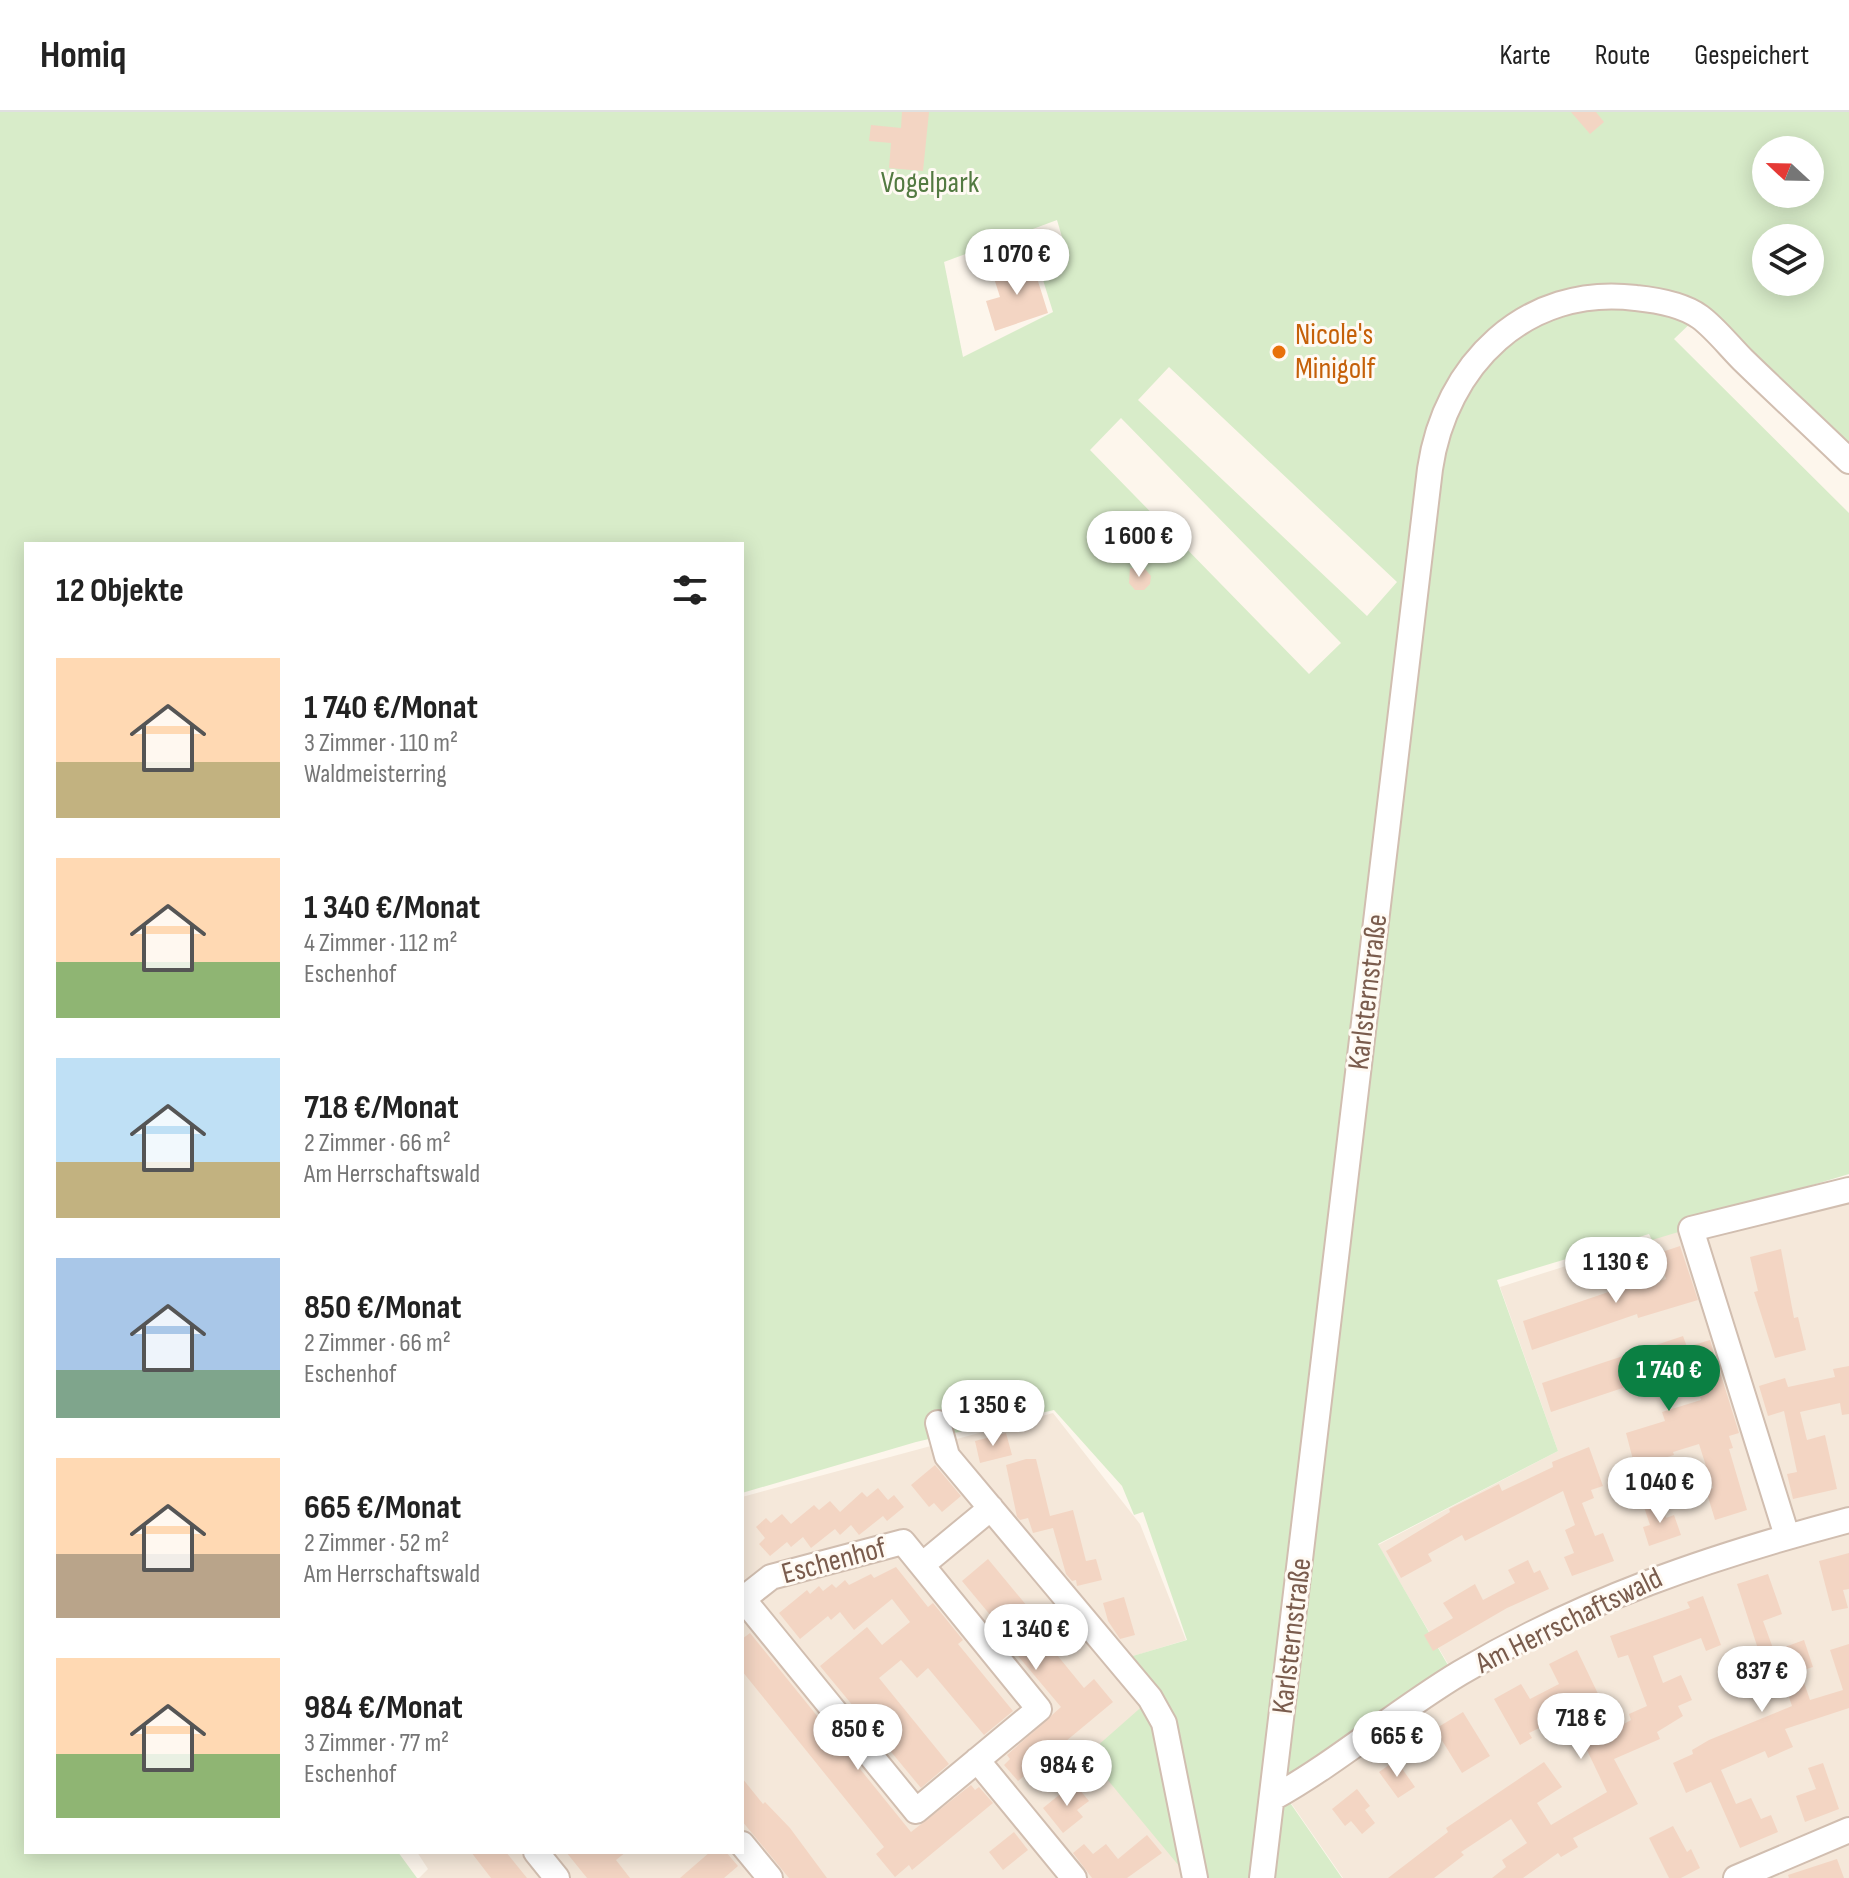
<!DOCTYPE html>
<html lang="de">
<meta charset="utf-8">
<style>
:root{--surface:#fff;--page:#f6f6f6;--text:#222;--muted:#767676;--line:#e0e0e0;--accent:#0b8043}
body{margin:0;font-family:"Sofia Sans Condensed",sans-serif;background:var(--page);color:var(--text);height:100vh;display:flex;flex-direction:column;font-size:30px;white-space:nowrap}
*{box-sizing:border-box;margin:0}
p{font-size:26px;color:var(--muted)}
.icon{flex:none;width:44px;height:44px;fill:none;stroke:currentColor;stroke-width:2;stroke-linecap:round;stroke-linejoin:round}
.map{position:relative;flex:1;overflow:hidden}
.side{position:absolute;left:24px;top:430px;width:720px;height:1312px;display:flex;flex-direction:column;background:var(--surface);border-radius:0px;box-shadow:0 4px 20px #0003}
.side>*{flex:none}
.needle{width:52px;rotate:292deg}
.controls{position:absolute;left:1752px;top:24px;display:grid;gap:16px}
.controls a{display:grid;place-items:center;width:72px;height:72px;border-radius:50%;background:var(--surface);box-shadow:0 4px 20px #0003;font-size:40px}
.price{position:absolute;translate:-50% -68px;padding:0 18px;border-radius:28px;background:#fff;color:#222;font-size:26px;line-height:52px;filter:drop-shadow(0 2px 4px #0008)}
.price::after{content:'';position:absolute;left:50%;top:48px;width:24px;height:18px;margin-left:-12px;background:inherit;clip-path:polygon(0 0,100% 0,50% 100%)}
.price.active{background:var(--accent);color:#fff}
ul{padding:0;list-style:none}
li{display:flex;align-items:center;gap:24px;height:200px;padding:0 32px}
li span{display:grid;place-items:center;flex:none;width:224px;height:160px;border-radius:0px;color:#555}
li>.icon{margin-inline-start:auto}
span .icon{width:96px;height:96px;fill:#fffc;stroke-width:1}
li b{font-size:34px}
h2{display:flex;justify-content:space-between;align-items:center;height:96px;padding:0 32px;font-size:34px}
header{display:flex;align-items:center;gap:48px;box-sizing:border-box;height:112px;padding:0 40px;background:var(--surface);border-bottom:2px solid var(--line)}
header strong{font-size:38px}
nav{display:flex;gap:44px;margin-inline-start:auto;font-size:28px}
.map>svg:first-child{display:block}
.residential{fill:#f5e8da}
.green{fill:#d8ecc9;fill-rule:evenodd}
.building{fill:#f3d5c3}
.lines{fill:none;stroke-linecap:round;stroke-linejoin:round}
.minor-casing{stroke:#d1beb0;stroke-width:28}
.minor{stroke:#fff;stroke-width:24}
.food-dot{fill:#e8710a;stroke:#fffaf3;stroke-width:3}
.labels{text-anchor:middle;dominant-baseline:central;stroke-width:6;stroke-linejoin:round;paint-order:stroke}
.park-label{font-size:30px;fill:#537a41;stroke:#fffaf3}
.food-label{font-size:30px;fill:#c56008;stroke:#fffaf3;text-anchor:start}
.street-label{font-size:30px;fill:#7a5c4d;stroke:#fffaf3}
</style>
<header>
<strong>Homiq</strong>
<nav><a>Karte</a><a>Route</a><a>Gespeichert</a></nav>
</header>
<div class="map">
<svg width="1849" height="1766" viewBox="0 0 1849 1766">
<rect width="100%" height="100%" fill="#fdf6ec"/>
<path class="residential" d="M1849,1064v702h-506l-52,-75 167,-122 -80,-136 180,-94 -58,-164z
M1053,1301l87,111 46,116 -59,18 29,37 33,183h-770l9,-9 -11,-17h325v-355z"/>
<path class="green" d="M0,0h1849v349l-151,-145 -24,23 175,174v661l-165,50 1,6 -33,10 -3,-6 -152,46 61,171 -180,93 71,123 -165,127 58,84h-153l-102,-123 68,-60 -29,-37 61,-18 -44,-128 -9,3 -12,-29 -68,-76 -138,32 -174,51v-949h-716v1308h372l19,26h-417zM1766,38h44v44h-44zM1057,108l10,34 -29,10 15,48 -90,45 -19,-95zM1766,126h44v44h-44zM1169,255l228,215 -30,34 -229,-216zM1121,306l220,225 -32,31 -219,-224z"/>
<path class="building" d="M902,0h27l-6,59 -34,-3 2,-25 -22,-2 2,-16 30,3z
M1571,0h25l8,10 -14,12z
M1032,150l16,51 -53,18 -9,-30 14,-4 -7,-22z
M1130,456l15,1 6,7 -1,8 -6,6h-9l-6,-7z
M1680,1134l18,54 -60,18 -1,-4 -105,36 -9,-29 106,-36 1,5 36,-11 -7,-26z
M1781,1137l13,69 4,-1 8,33 -31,8 -21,-66 4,-1 -8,-34z
M1683,1224l4,11 23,-7 29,93 -10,3 4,12 -4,1 18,61 -32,10 -9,-30 7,-2 -14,-44 -26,8 1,3 -13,4 1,4 -26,8 -10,-38 39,-12 -3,-9 39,-12 -10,-35 -140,47 -9,-29z
M1849,1254v48l-7,1 -2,-12 -40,9 7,28 18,-5 12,54 -44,10 -6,-25 10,-2 -13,-61 -16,5 -9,-30 26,-8 3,9 47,-10 -2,-8z
M1006,1321l6,22 -32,8 -5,-22z
M1589,1335l14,39 -12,4 3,8 -12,5 13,33 8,-3 11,28 -42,15 -8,-19 10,-4 -9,-23 10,-5 -12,-34 -98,50 -3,-6 -34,19 4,7 -31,17 -15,-27 64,-39 -1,-3 50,-25 3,7 51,-24 -1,-5z
M1026,1347h10l14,57 23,-6 13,51 10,-2 6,21 -25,6 -1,-6 -4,1 -6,-7 -13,-46 -20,5 -5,-15 -8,2 -3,-3 -11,-52z
M935,1353l26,31 -19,16 -8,-9 -5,4 -18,-22z
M878,1376l10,12 6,-5 10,12 -17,14 -4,-5 -24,19 -8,-10 -11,10 -5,-6 -24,19 -8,-11 -12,10 -4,-5 -17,14 -11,-12 6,-6 -9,-11 10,-9 5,5 11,-9 9,10 23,-19 5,5 11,-9 10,11 22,-20 5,5z
M1661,1389l5,17 8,-3 7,20 -32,11 -6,-19 7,-2 -6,-18z
M1849,1441v36l-6,1 5,18 -16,3 -13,-50z
M988,1447l44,53 -6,5 58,71 10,-9 19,23 -95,79 -14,-16 6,-6 -3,-4 54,-48 -59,-70 4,-3 -44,-53z
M1528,1448l6,13 6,-3 9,19 -42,19 -74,43 -9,-16 29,-17 -10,-15 32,-19 8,16 32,-17 -7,-13z
M896,1455l32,40 5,-4 30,37 -5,4 55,67 -29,24 -56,-67 -11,10 -16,-18 -22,18 70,86 -28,24 -101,-122 47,-39 15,18 28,-23 -18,-23 -38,31 -14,-18 -9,8 -3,-4 -28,23 -21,-26 28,-23 3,4 9,-8 4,5 9,-7 4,4 9,-8 4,5 22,-11 3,4z
M1768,1462l14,40 -19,7 11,30 30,-11 9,27 -13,4 10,29 33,-10 -13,-40 19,-6v64l-64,21 8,18 -25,11 -3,-7 -44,19 15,34 15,-6 10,21 10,-4 7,17 -38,16 -29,-66 -25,11 -13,-30 20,-9 -1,-4 17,-10 83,-34 -9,-27 -30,11 -12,-36 17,-5 -21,-65z
M1703,1484l18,49 -15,6 -5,-13 -48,18 10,27 18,-8 11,25 -14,6 5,10 -26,16 3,7 -46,20 24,45 -65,34 5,9 -17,10 -3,-4 -35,25h-31l14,-11 -4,-7 25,-17 -16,-24 -50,33 3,3 -30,23h-46l60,-46 -2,-4 98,-66 18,25 -25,16 14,22 56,-33 -22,-46 46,-26 -2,-6 18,-8 -19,-51 -10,3 -8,-22 80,-28 -3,-6z
M1124,1485l11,38 -15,4 -12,-18 -5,-18z
M750,1521l161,199 60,-47 4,5 4,-3 14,16 -81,67 -3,-5 -14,12 -19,-23 8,-7 -142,-176v-32z
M1577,1538l23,48 -71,35 3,5 -12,7 -26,-46 27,-15 9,15 29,-15 -10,-20z
M1463,1600l27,44 -28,17 -27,-44z
M1396,1648l19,27 -17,11 -19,-26z
M1823,1651l16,46 -34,13 -9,-26 20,-7 -8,-21z
M742,1666l21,26 2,-2 25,26 37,50h-38l-47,-57z
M1074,1671l15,18 -12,9 6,7 -20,16 -20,-25z
M1357,1677l13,17 -5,4 10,13 -13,11 -11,-13 -6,5 -13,-17z
M1673,1714l14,26 4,-3 9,19 -19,10h-12l-20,-40z
M1014,1720l14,18 -25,20 -14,-18z
M1147,1723l15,18 -35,25h-35l-19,-25 11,-9 9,10 13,-10 12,15z
M471,1740h35l21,26h-36z
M566,1740h60l-10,8 14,18h-43z
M710,1740h16l12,14 -14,12h-44z
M1837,1747l7,19h-55l-1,-3z"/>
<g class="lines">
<defs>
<path id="minor" d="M938,1311l9,33 203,242 14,25 31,155
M1787,1424l-96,-307 158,-39
M922,1453l69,-57
M742,1488l1,-1 28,-22 132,-35 136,167 -123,102 -173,-212
M977,1648l97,118
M1273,1686c65,-36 122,-86 187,-125 125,-74 249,-116 389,-153
M742,1732l28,34
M536,1740l21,26
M1262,1766l168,-1409c15,-104 96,-185 206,-171 20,2 46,6 64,19 15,11 29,29 43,43 35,34 71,67 106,101
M1736,1766l113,-48"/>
</defs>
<use href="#minor" class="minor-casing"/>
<use href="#minor" class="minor"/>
</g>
<circle class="food-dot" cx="1279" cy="240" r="8"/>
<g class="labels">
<g class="park-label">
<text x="930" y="71">Vogelpark</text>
</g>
<g class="food-label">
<text x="1295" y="223">Nicole's<tspan x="1295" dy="34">Minigolf</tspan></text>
</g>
<g class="street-label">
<text transform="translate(1368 880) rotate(-83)">Karlsternstraße</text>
<text transform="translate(834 1449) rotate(-15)">Eschenhof</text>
<text transform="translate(1569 1509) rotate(-26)">Am Herrschaftswald</text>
<text transform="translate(1292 1524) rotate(-83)">Karlsternstraße</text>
</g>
</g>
</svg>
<div class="controls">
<a><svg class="needle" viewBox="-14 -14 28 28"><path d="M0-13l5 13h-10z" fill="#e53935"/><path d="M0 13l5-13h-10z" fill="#767676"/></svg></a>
<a><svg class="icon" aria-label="layers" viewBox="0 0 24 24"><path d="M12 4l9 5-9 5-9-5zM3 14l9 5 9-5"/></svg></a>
</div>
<b class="price" style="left:1017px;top:185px">1 070 €</b>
<b class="price" style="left:1139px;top:467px">1 600 €</b>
<b class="price" style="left:1616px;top:1193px">1 130 €</b>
<b class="price active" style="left:1669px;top:1301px">1 740 €</b>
<b class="price" style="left:993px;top:1336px">1 350 €</b>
<b class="price" style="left:1660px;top:1413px">1 040 €</b>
<b class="price" style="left:1036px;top:1560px">1 340 €</b>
<b class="price" style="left:1762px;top:1602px">837 €</b>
<b class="price" style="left:1581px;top:1649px">718 €</b>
<b class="price" style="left:858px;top:1660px">850 €</b>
<b class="price" style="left:1397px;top:1667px">665 €</b>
<b class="price" style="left:1067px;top:1696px">984 €</b>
<section class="side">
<h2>12 Objekte<svg class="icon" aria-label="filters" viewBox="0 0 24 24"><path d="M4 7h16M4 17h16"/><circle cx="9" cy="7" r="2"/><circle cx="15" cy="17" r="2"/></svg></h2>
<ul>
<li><span style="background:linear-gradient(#ffd9b3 65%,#c2b280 0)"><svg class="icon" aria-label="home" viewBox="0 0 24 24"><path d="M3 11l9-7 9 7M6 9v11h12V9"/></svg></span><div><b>1 740 €/Monat</b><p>3 Zimmer · 110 m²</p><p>Waldmeisterring</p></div></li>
<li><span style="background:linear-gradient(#ffd9b3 65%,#8fb573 0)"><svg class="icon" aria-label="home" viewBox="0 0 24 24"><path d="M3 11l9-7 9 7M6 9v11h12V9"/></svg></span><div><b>1 340 €/Monat</b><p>4 Zimmer · 112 m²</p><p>Eschenhof</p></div></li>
<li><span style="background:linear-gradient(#bfe0f5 65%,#c2b280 0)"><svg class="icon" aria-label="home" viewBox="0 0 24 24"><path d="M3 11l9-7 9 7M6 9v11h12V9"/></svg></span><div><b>718 €/Monat</b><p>2 Zimmer · 66 m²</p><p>Am Herrschaftswald</p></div></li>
<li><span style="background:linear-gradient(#a9c7e8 70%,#7fa58c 0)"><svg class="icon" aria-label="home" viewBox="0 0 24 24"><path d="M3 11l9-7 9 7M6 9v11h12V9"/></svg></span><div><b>850 €/Monat</b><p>2 Zimmer · 66 m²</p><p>Eschenhof</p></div></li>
<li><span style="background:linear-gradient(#ffd9b3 60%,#b9a48a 0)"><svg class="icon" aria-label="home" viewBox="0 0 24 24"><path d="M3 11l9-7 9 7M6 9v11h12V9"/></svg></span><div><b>665 €/Monat</b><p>2 Zimmer · 52 m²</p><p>Am Herrschaftswald</p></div></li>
<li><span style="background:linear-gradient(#ffd9b3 60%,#8fb573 0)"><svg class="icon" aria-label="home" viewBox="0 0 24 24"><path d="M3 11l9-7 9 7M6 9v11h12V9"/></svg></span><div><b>984 €/Monat</b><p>3 Zimmer · 77 m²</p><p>Eschenhof</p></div></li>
</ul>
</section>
</div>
